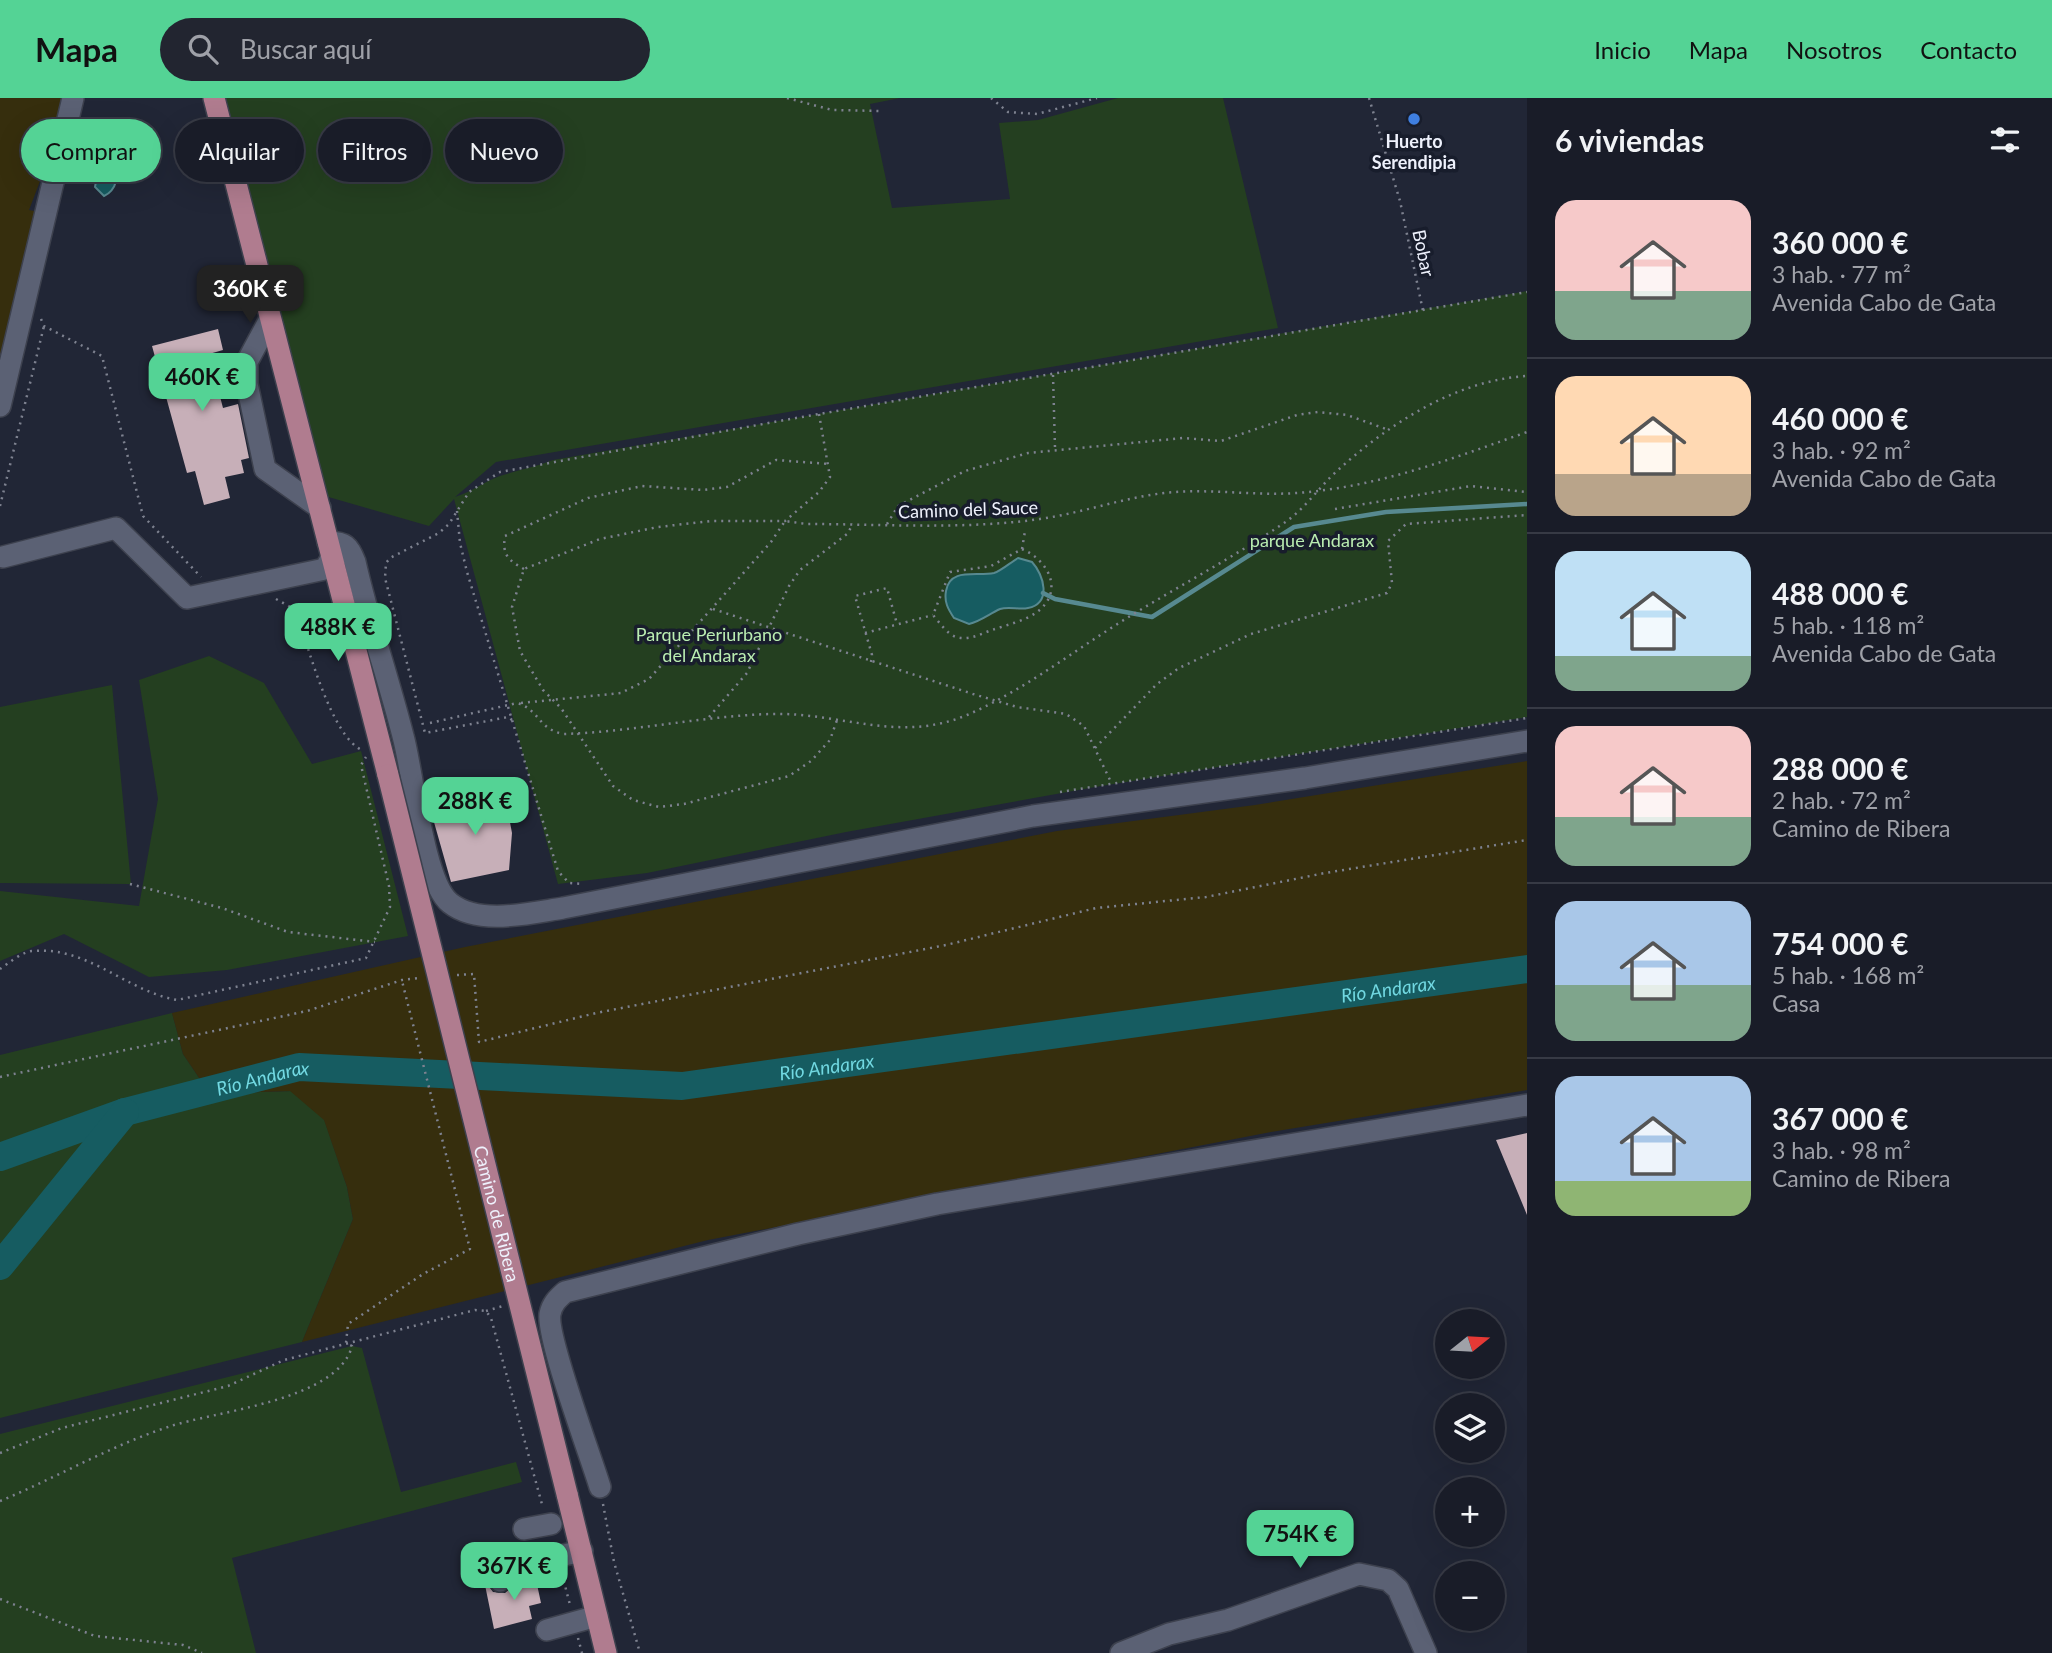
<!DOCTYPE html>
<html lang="es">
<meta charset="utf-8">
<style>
:root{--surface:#191c28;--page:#222530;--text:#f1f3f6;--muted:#9fa1a8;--line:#373a45;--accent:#54d395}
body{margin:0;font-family:Lato,sans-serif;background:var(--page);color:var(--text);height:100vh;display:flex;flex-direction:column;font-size:26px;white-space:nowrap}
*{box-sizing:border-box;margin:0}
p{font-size:23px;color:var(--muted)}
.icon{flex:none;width:38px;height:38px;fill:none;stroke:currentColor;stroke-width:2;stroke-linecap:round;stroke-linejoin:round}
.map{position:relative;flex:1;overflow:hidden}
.sheet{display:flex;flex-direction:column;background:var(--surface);width:525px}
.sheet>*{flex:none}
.guide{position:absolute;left:21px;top:21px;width:665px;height:63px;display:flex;gap:14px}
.needle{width:46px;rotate:72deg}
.controls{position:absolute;left:1435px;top:1211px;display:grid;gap:14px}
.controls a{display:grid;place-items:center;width:70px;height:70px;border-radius:50%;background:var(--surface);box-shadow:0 7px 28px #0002,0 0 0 2px var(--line);font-size:35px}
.price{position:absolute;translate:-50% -60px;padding:0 16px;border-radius:14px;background:var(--accent);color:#111;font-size:23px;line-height:46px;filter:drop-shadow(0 2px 4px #0008)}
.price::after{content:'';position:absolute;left:50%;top:42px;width:21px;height:16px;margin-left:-10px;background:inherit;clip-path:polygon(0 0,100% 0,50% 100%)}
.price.selected{background:#222;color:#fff}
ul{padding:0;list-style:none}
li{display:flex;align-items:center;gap:21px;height:175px;padding:0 28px}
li+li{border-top:2px solid var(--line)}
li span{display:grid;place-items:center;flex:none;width:196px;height:140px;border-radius:21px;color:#555}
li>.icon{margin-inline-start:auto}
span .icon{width:84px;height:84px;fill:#fffc;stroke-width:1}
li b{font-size:30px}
h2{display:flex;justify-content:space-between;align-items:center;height:84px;padding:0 28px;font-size:30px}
.pill{padding:0 24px;border-radius:32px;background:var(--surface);box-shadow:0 7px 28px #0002,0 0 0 2px var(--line);font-size:24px;line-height:63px}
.pill.selected{background:var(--accent);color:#111}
header{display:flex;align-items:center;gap:42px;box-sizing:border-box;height:98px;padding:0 35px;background:var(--accent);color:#111}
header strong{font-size:33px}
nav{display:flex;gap:38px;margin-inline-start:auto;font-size:24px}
.search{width:490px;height:63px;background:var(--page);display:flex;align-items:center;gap:18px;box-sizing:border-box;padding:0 24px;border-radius:38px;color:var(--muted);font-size:26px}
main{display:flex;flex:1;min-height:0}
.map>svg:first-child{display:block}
.green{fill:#243f20}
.sand{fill:#362e0d}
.water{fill:#165c61;stroke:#578990;stroke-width:2}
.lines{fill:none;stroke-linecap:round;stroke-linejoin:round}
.stream{stroke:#578990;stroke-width:4.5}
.river{stroke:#165c61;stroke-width:28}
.building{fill:#c7afb8}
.minor-casing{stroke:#3d414e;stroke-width:24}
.major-casing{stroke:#3d414e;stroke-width:24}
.path{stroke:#7e8290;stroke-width:2.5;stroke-dasharray:2 5;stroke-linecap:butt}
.minor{stroke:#5b6174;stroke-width:21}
.major{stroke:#b07c8f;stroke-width:21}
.major-bridge-casing{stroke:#3d414e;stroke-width:24;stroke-linecap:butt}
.major-bridge{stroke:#b07c8f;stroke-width:21}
.shop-dot{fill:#3f7fe0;stroke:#181d2c;stroke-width:2.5}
.labels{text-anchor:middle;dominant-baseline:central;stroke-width:7;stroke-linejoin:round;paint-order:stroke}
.poi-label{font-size:18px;font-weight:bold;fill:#eef1fc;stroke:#181d2c}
.street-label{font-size:18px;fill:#eef1fc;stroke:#181d2c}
.park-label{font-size:18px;fill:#baedb1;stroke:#181d2c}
.water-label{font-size:19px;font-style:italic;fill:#71d8e1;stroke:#181d2c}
</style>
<header>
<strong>Mapa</strong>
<div class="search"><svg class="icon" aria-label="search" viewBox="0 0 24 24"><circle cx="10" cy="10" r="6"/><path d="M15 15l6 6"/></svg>Buscar aquí</div>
<nav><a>Inicio</a><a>Mapa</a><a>Nosotros</a><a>Contacto</a></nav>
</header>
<main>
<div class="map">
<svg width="1527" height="1555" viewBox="0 0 1527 1555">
<rect width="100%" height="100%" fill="#212636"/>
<path class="green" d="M226,0h674l-30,6 22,104 118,-9 -11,-76 39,-3 80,-22h105l55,230 -782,134 -41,35c17,-5 30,-16 45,-21 18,-6 36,-9 53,-16l974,-169v426l-432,70 -249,45 -199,41 -89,11 -104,-385 -25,27 -104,-30z
M209,558l55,27 48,81 49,-13 47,185 -181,34 -78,7 -85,-43 -64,27v-70l139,15 19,-107 -19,-119z
M112,587l19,199 -131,-1v-176z
M172,915l11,41 27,40 81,-3 33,28 23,68 6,32 -51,123 -302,76v-363z
M352,1248l10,2 39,144 115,-30 6,20 -290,76 24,95h-256v-219z"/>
<path class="sand" d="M0,0h66l-6,24 -9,-1 -9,55 -13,34 10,2 -39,162z
M1527,663v329l-256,42 -563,108 -406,102 51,-123 -6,-32 -23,-67 -34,-29 -80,3 -27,-40 -11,-41 293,-66 592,-116 198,-26z"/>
<path class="water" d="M110,62l5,3c4,12 2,27 -11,33l-9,-9c2,-12 4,-22 15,-27z
M1018,460l14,4c12,13 20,41 -4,46 -9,2 -19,-2 -28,1 -11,5 -19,12 -31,15l-15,-6c-6,-9 -10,-16 -8,-27 4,-24 31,-14 48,-18 7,-2 17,-11 24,-15z"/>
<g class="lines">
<path class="stream" d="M1043,495l12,6 97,18 142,-90 92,-15 141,-8"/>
<g class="river">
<path id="s1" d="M0,1059l125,-45 174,-45 383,19 845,-117"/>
<path d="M0,1168l125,-154"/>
</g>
</g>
<path class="building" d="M218,231l5,21 -14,4 14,54 15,-4 11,54 -8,2 3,13 -19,4 5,21 -26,7 -9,-34 -8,2 -35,-127z
M505,698l7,37 -3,37 -58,12 -21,-74z
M1527,1035v82l-31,-75z
M535,1477l6,28 -12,3 3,13 -38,10 -9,-44h3l5,7 12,1 6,-5 2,-8z"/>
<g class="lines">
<defs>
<path id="minor" d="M270,221l-23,43v22l18,85 55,39
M0,308l73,-308
M328,444c17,0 21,4 27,20 13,58 33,115 48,174 10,35 20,146 47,167 29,23 80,10 113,5l470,-92 272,-38 222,-37
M3,459l113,-29 71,70 138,-29 7,-12
M600,1389c-9,-30 -54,-150 -50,-173 2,-10 7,-15 15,-22l233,-58 139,-30 590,-99
M524,1431l27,-5
M500,1483l1,-9 5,-4 76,-17
M547,1532l50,-14
M1121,1555l48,-19 59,-14 131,-46 29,6 10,9 28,64"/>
<path id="major" d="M214,0l174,677
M567,1396l39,159"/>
</defs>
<use href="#minor" class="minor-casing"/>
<use href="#major" class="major-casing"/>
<path class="path" d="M787,0l45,12 50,1
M991,0l17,14 29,2 60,-16
M1369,0l31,103 23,110
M41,221l3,7 58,30 41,160 58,61
M1053,277l2,73
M819,316l11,63 -11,15 -34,29h-74l-53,6 -58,12 -76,30 -12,38 8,44 23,39 18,18 52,78 20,14 26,7 25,-3 105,-28 22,-15 19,-21 7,-20
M0,408l44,-180
M1335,411l136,-23 56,6
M457,413l3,32 7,29 91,299 11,12 14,1
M887,426l11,-18 67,-35 63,-18 155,-15 38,3 76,-26 21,-3 29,3 39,14
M1022,451c26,11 43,42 15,63 -12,9 -31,13 -45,18 -12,4 -23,11 -36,7 -9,-3 -17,-15 -23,-22l17,-43 41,-6z
M1022,451l3,-18
M524,471c-16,-9 -22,-14 -19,-33l83,-38 54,-12 61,4 24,-3 49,-27 53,4
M276,501l16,9 5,6c11,32 35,126 67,137
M713,511l260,85 44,13 49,7 18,12 26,54
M865,535l68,-18
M871,564l1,-7 -17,-59 32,-8 10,36
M521,605l100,-10 28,-14 122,-137 14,-21 21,3c77,0 157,6 234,-5 42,-6 82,-21 124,-26 44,-5 89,3 133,0 81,-6 154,-34 230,-61
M709,619l38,-44 42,-87 11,-16 47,-36 6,-10
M512,622l-4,-3 -83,16 -40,-155 1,-15 4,-5 49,-25 10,-9 20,-32 31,-20 296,-54 731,-126
M430,625l87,-20c22,6 21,26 46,31 70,-2 138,-18 208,-20 70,-2 127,30 196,1 55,-24 101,-60 152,-92 54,-34 112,-64 165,-100 21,-14 35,-36 54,-53 51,-46 118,-90 189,-94
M1095,650l62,-64 22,-16 72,-34 136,-41 5,-10 -4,-42 18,-17 121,-9
M1060,694l467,-74
M130,786l92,24 66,24 87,10
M0,871c9,-6 23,-18 33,-18 55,-5 93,40 144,49l189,-42 24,-51 -1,-21 -28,-121 5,-8
M457,877l17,-1 5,68 117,-29 350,-68 150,-37 110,-11 119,-24 202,-33
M0,979l307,-66 95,-31 17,-2
M486,1213l17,-5
M0,1355l62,-25 166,-42 56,-26 191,-50 11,1 5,7 52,190
M0,1403c56,-23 110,-55 168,-74 46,-16 170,-26 184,-81l-6,-3 2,-19 75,-50 47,-25 -68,-268
M603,1406l11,58 26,91
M562,1476l8,31
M0,1501l95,37 88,9 19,8
M578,1540l4,15"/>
<use href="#minor" class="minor"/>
<use href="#major" class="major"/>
<defs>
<g id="major-bridge">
<path id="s2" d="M388,677l179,719"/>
</g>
</defs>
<use href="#major-bridge" class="major-bridge-casing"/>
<use href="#major-bridge" class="major-bridge"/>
</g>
<circle class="shop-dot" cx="1414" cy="21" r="7"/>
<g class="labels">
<g class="poi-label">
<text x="1414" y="43">Huerto<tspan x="1414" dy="21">Serendipia</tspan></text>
</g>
<g class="street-label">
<text transform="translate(1424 155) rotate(78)">Bobar</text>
<text transform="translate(968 411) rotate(-2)">Camino del Sauce</text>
<text stroke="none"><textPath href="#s2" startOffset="452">Camino de Ribera</textPath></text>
</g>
<g class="park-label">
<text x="1312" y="442">parque Andarax</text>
<text x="709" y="536">Parque Periurbano<tspan x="709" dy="21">del Andarax</tspan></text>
</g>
<g class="water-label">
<text stroke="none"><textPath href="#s1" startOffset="1409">Río Andarax</textPath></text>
<text stroke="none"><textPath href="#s1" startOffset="842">Río Andarax</textPath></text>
<text stroke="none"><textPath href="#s1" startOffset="275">Río Andarax</textPath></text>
</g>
</g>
</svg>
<div class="controls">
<a><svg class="needle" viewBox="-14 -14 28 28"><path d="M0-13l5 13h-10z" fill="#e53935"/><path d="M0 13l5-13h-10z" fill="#9fa1a8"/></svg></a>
<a><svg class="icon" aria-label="layers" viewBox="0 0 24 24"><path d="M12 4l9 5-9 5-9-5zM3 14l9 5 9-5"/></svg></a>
<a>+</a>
<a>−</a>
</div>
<b class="price selected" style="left:250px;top:227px">360K €</b>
<b class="price" style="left:202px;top:315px">460K €</b>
<b class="price" style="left:338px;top:565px">488K €</b>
<b class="price" style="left:475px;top:739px">288K €</b>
<b class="price" style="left:1300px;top:1472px">754K €</b>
<b class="price" style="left:514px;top:1504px">367K €</b>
<div class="guide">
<a class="pill selected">Comprar</a>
<a class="pill">Alquilar</a>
<a class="pill">Filtros</a>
<a class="pill">Nuevo</a>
</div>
</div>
<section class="sheet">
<h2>6 viviendas<svg class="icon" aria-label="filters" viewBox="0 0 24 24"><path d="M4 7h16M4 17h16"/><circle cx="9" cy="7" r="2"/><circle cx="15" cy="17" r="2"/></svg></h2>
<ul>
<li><span style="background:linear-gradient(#f6c9c9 65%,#7fa58c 0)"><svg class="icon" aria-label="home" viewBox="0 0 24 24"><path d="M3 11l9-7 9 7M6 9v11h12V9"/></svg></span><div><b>360 000 €</b><p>3 hab. · 77 m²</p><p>Avenida Cabo de Gata</p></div></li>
<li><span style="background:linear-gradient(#ffd9b3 70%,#b9a48a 0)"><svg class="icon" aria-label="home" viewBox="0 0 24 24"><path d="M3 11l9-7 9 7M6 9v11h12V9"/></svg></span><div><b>460 000 €</b><p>3 hab. · 92 m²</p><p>Avenida Cabo de Gata</p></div></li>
<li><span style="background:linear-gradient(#bfe0f5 75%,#7fa58c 0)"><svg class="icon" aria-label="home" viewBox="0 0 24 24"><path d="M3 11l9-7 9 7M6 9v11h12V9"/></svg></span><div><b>488 000 €</b><p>5 hab. · 118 m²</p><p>Avenida Cabo de Gata</p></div></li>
<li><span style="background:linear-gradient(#f6c9c9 65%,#7fa58c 0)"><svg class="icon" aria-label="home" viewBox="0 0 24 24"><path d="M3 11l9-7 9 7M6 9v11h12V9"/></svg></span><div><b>288 000 €</b><p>2 hab. · 72 m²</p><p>Camino de Ribera</p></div></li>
<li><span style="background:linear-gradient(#a9c7e8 60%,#7fa58c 0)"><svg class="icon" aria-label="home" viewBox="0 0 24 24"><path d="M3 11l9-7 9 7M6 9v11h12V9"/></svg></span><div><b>754 000 €</b><p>5 hab. · 168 m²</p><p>Casa</p></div></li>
<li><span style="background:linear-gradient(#a9c7e8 75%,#8fb573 0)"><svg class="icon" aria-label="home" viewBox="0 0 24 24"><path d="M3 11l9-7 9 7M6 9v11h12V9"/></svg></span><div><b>367 000 €</b><p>3 hab. · 98 m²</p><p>Camino de Ribera</p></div></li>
</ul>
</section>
</main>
